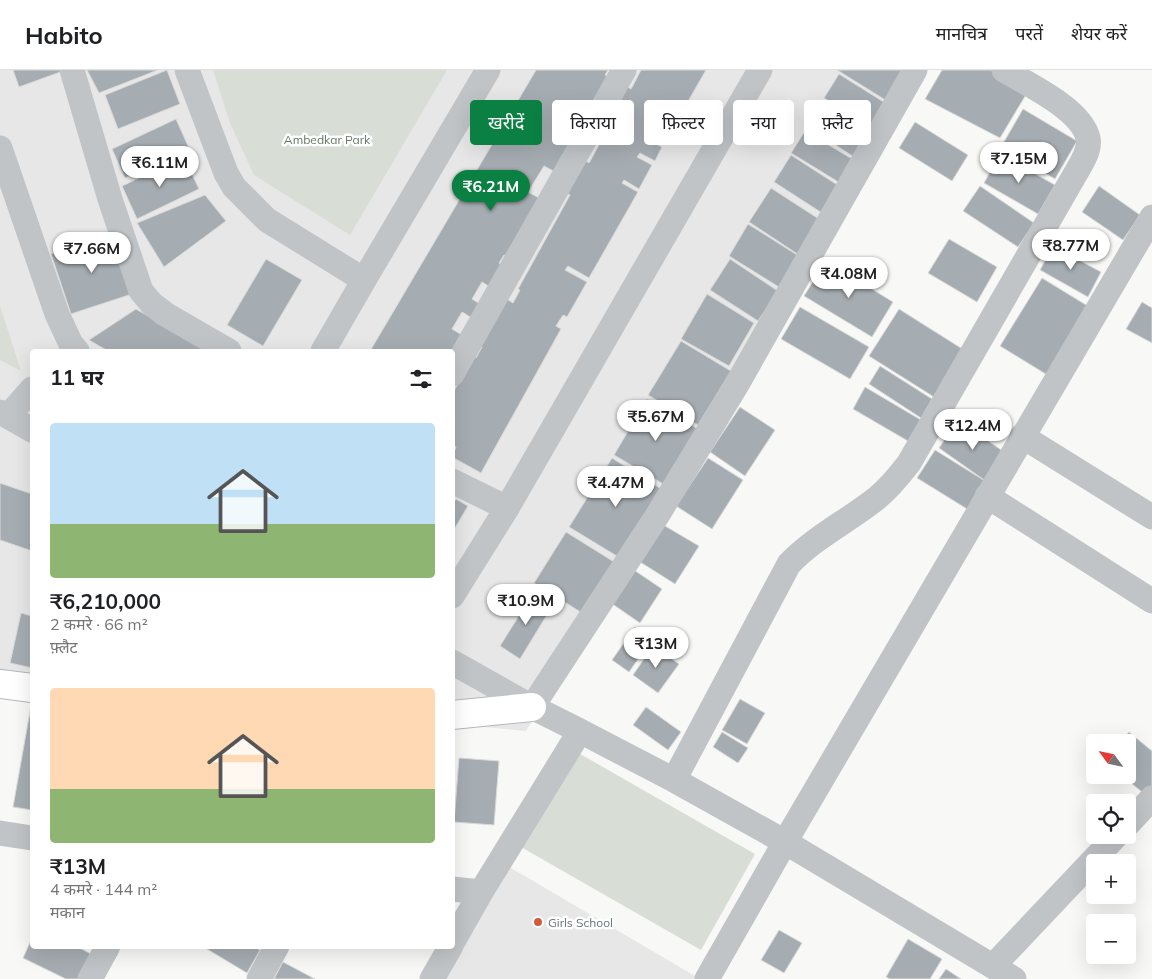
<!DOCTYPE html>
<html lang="hi">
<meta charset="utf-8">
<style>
:root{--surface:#fff;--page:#f2f2f2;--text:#202124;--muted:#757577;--line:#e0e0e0;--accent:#0b8043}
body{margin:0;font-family:Mulish,"Noto Sans Devanagari",sans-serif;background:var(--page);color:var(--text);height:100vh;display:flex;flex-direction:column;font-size:19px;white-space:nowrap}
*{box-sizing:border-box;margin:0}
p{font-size:16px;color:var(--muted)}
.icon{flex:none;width:28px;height:28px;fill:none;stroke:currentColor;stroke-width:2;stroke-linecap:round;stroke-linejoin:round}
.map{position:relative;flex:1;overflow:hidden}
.panel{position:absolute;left:30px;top:279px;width:425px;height:600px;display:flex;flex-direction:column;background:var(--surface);border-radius:5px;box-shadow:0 5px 20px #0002}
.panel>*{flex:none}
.hud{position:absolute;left:470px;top:30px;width:475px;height:45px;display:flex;gap:10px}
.needle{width:32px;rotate:303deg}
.buttons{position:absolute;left:1086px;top:664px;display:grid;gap:10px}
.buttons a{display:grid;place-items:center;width:50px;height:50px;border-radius:5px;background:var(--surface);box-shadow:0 5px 20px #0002;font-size:25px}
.price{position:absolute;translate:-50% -42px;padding:0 11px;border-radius:18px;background:#fff;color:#222;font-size:16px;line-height:32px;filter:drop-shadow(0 1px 2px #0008)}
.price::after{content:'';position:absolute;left:50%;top:30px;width:15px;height:11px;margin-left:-8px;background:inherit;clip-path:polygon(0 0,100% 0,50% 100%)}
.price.active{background:var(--accent);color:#fff}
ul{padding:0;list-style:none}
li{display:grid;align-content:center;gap:10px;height:265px;padding:0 20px}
li span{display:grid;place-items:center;height:155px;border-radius:5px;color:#555}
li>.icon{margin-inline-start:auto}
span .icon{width:90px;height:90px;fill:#fffc;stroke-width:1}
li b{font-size:21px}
h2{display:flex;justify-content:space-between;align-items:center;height:60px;padding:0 20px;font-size:21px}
.pill{padding:0 18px;border-radius:5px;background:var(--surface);box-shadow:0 5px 20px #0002;font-size:18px;line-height:45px}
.pill.active{background:var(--accent);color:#fff}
header{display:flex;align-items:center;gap:30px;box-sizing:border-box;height:70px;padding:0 25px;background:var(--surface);border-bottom:1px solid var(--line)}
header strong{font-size:24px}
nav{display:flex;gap:28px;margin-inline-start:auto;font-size:18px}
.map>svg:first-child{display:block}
.built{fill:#e6e7e6}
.green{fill:#d8ddd6}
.building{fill:#a6adb2;stroke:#dadad8}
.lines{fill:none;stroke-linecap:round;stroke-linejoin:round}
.primary-casing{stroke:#b4b8bb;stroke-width:30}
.street{stroke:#c0c4c7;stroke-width:25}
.primary{stroke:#fff;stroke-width:28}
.poi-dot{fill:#d05c3e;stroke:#fff;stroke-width:2}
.labels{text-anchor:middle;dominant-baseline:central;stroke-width:5;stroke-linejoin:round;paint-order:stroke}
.park-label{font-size:12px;fill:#687765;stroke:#fff}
.poi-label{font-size:12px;fill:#66747e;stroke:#fff;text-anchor:start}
</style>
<header>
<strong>Habito</strong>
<nav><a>मानचित्र</a><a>परतें</a><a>शेयर करें</a></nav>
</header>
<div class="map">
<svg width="1152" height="909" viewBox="0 0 1152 909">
<rect width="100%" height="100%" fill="#f8f8f6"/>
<path class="built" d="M0,0h924l-398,661 -73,-7 -1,-373h-420v328l-32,-4z
M506,795l194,114h-259z"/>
<path class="green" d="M213,0h234l-97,165 -96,-60 -24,-52z
M0,236l21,65 -21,-11z
M575,681l180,103 -54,96 -180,-103z"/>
<path class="building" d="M13,0h53l-47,17z
M87,0h71l-59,23z
M167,0l13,34 -62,25 -13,-34z
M536,0h72l-3,5 7,4 -19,34 -12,-7 -18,31 11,7 -17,29 -13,-7 -16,26 13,7 -33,58 -4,-2 -5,8 4,2 -13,22 -8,-5 -10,17 8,5 -8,14 -10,-6 -10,17 10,6 -10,16h-82z
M641,0h65l-24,42 -21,-12 -3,5 21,12 -14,26 -4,-2 -3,4 4,2 -7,14 -15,-8 -3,4 15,8 -13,24 -15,-9 -2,3 16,9 -49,86 -21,-12 -3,4 22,12 -20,35 -4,-2 -7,11 5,3 -80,144 -29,-16 4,-10 -4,-2v-44l3,-5 -3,-2 22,-38 2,2 6,-11h-2l27,-48 6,4 7,-13 -2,-1 52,-94 -8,-4 19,-33 8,5 27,-49 -7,-4 14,-26 8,5z
M837,0h68l-18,31z
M942,0h52l36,18 -30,50 -75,-39z
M839,4l51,32 -14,24 -52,-32z
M827,33l47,29 -17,27 -46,-30z
M1023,39l54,32 -22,38 -54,-32z
M176,49l13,29 -64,30 -13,-29z
M915,52l53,33 -16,26 -53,-33z
M805,61l49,29 -14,23 -49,-30z
M1000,84l55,31 -17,29 -54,-31z
M791,85l48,31 -17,27 -48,-31z
M184,87l15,32 -62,30 -15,-33z
M980,116l54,37 -16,24 -55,-36z
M1099,116l41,29 -17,25 -41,-28z
M771,118l51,33 -23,34 -50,-33z
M205,125l21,26 -62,46 -27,-44z
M748,154l54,34 -20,31 -53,-33z
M112,163l20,61 -61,20 -20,-60z
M949,169l48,28 -20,35 -49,-29z
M1053,176l48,26 -13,25 -48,-27z
M266,189l36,21 -39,66 -36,-21z
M730,189l48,32 -20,30 -48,-31z
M826,191l67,41 -21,35 -68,-41z
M1042,208l49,30 -42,68 -49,-30z
M707,224l47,29 -25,43 -48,-27z
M1142,232l10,6v35l-26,-14z
M800,237l69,40 -19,32 -69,-40z
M136,239l73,42h-101l-19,-11z
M899,239l65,41 -30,47 -65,-41z
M681,271l50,30 -33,54 -50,-30z
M880,296l52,33 -11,19 -52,-34z
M865,317l56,33 -13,21 -55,-32z
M647,329l51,30 -33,56 -51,-30z
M740,337l35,23 -30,46 -35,-24z
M958,350l49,34 -20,28 -48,-34z
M935,380l55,34 -18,28 -55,-34z
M612,388l51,32 -43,68 -51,-31z
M708,388l35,22 -31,49 -36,-23z
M0,413l32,11v57l-32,-11z
M456,429l12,7 -16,27v-29z
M660,453l39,23 -24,38 -38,-24z
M566,462l53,33 -32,51 -53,-33z
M634,500l28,19 -22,34 -29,-20z
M533,523l20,12 -33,54 -20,-13z
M21,543l11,3v52l-22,-5z
M635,557l17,12 -23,33 -17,-12z
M653,576l26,18 -21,29 -25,-18z
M740,629l25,14 -18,31 -25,-14z
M31,636h1v104l-19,-3z
M646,637l35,25 -13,18 -35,-25z
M722,662l26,16 -10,15 -25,-16z
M1129,662l23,19v39l-5,6 -26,-21h7v-33h-7z
M459,688l40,3 -5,64 -40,-3z
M779,860l23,13 -18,30 -23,-13z
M32,868v8h44l15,8 -13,25h-12l-43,-21z
M908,869l34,20 -12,20h-40l-4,-2z
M202,876h51l7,4 -13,23z
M283,892l32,17h-41z
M946,899l15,10h-22z"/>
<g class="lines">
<defs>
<path id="primary" d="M0,614l32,4
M452,645l80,-8"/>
</defs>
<use href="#primary" class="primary-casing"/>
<path class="street" d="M72,0l38,129 31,92 11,13 13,10 64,37
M187,0l39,103 8,14 33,33 97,60 -41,71
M0,78l57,166 14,30 6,7
M364,210l124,-210
M452,304l172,-304
M0,342l32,18
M8,346l24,-27
M1022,366l130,81
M452,411l55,27
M987,426l165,105
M452,526l55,-88 253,-438
M452,592l80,45 48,24
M532,637l125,-191 79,-130 179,-316
M674,710l115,-216c26,-27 59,-43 88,-66 12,-10 22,-22 32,-35l164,-285c6,-11 18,-27 15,-40 -7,-29 -59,-53 -84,-68
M1128,754l24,-26
M0,763l32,5
M452,819l29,3
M452,873l29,-51 99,-161 94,49 111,62 229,137
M994,895l123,-130
M90,909l18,-33
M259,909l18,-33
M432,909l19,-33
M707,909l78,-137 367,-625"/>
<use href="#primary" class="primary"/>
</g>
<circle class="poi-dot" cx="538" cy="852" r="5"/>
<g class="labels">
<g class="park-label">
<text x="327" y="69">Ambedkar Park</text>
</g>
<g class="poi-label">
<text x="548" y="852">Girls School</text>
</g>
</g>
</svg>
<div class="buttons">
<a><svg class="needle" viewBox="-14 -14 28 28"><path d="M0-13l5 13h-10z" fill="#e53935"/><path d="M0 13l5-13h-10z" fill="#757577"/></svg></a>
<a><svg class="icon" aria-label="locate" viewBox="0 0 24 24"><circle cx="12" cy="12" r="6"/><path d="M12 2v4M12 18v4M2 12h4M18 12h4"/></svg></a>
<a>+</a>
<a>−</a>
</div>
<b class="price" style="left:1019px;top:114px">₹7.15M</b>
<b class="price" style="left:160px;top:118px">₹6.11M</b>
<b class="price active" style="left:491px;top:142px">₹6.21M</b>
<b class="price" style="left:1071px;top:201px">₹8.77M</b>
<b class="price" style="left:92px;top:204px">₹7.66M</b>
<b class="price" style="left:849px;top:229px">₹4.08M</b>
<b class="price" style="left:656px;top:372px">₹5.67M</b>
<b class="price" style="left:973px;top:381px">₹12.4M</b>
<b class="price" style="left:616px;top:438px">₹4.47M</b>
<b class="price" style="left:526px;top:556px">₹10.9M</b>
<b class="price" style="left:656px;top:599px">₹13M</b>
<div class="hud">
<a class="pill active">खरीदें</a>
<a class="pill">किराया</a>
<a class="pill">फ़िल्टर</a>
<a class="pill">नया</a>
<a class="pill">फ़्लैट</a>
</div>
<section class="panel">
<h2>11 घर<svg class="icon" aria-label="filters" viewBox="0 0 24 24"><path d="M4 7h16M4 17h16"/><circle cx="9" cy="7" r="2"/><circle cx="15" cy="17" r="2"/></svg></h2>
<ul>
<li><span style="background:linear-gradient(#bfe0f5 65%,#8fb573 0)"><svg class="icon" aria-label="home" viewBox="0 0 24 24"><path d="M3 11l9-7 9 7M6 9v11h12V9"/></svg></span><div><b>₹6,210,000</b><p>2 कमरे · 66 m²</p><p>फ़्लैट</p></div></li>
<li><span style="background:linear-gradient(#ffd9b3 65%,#8fb573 0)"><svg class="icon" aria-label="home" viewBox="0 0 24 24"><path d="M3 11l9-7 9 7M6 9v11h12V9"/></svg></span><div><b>₹13M</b><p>4 कमरे · 144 m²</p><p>मकान</p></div></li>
</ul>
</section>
</div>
